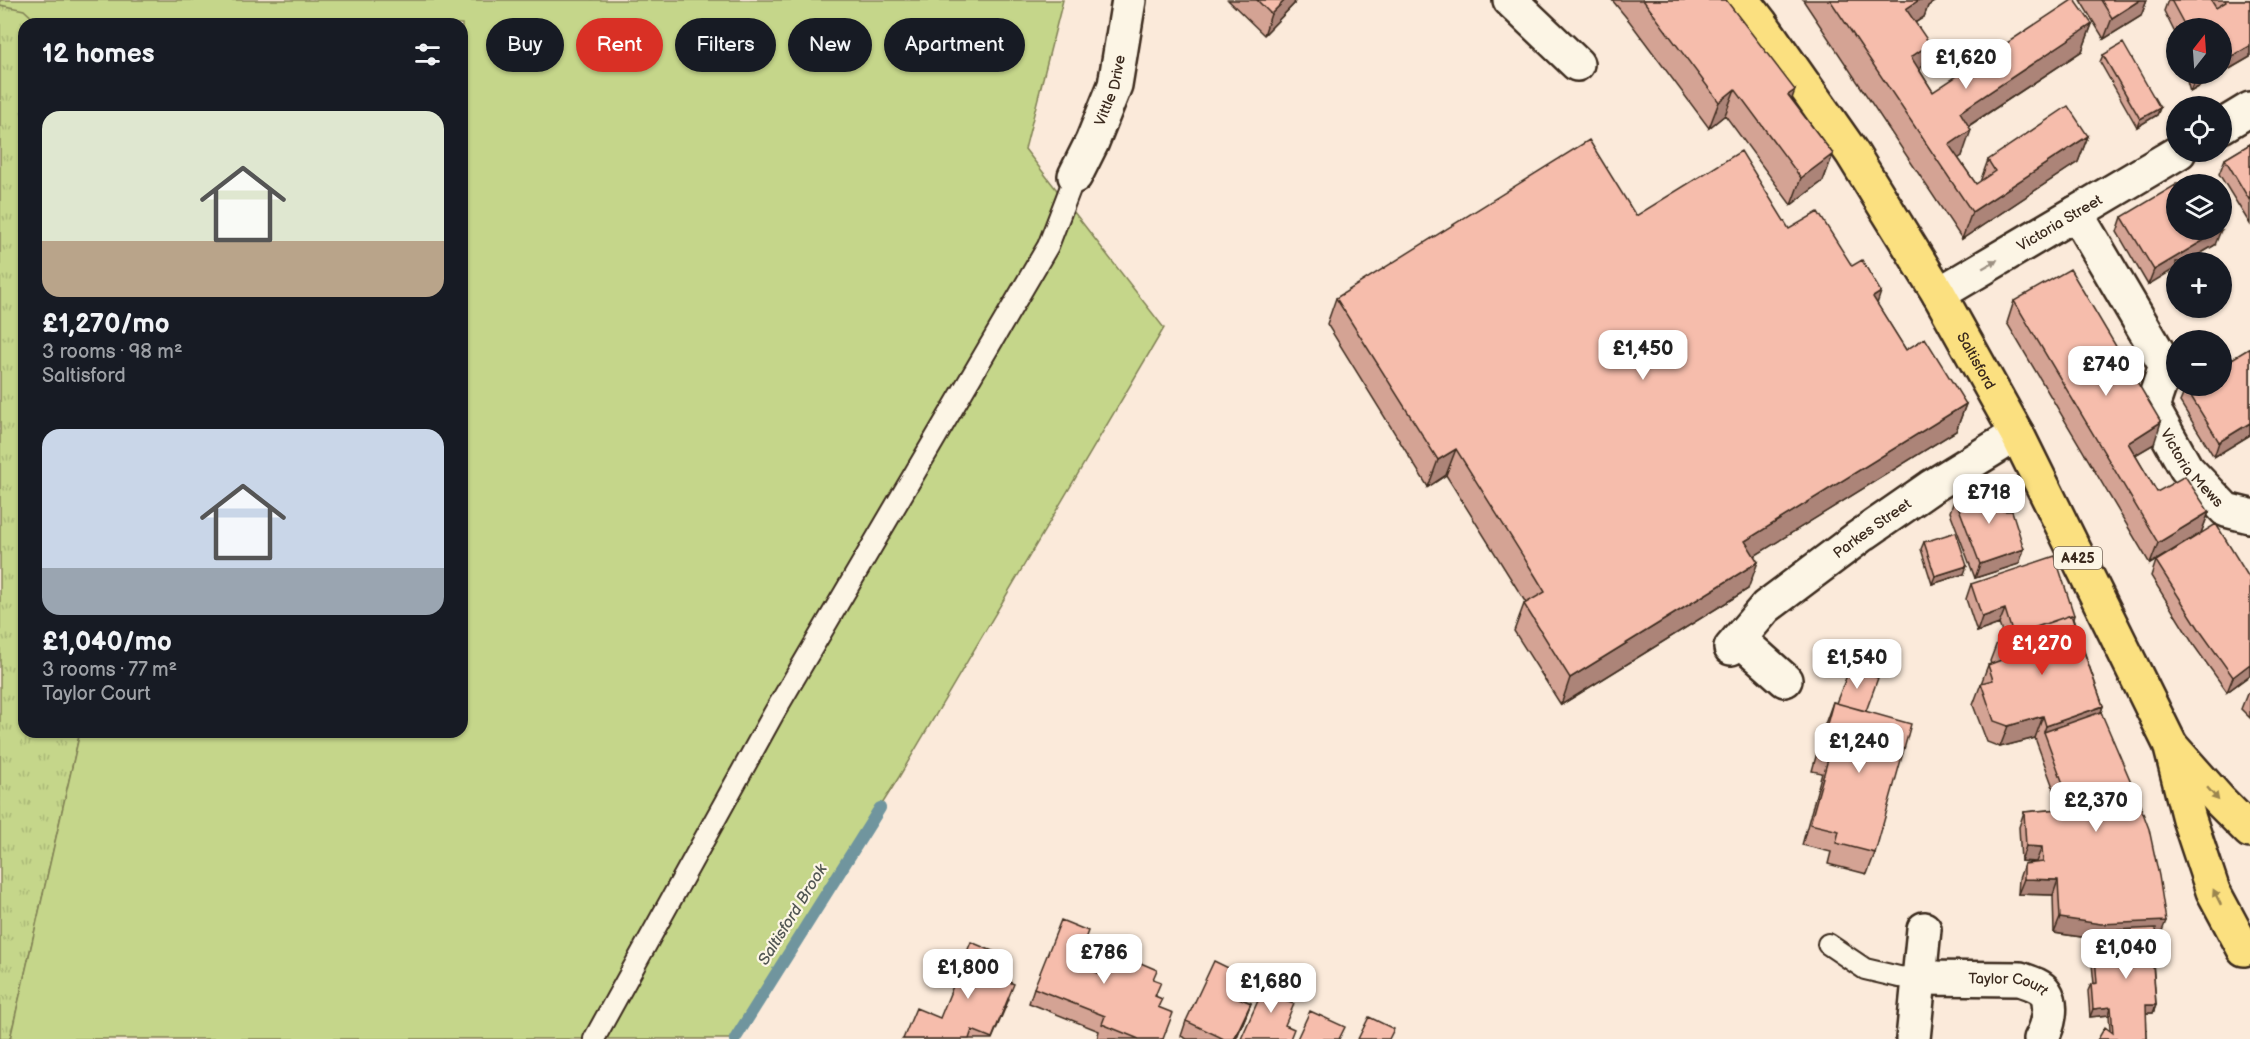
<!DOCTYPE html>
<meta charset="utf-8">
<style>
:root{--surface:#171b24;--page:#20242c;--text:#f1f3f6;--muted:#9ea1a6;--accent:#d93025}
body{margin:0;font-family:"Balsamiq Sans",sans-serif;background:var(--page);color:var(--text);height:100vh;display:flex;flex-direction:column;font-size:22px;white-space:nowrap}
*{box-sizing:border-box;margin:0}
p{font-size:20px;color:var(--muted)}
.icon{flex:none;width:33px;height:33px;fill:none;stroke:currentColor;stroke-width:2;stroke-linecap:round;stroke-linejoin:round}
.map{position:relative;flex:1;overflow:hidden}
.sheet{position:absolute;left:18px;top:18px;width:450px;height:720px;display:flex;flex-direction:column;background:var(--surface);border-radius:18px;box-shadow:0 2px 4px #0004}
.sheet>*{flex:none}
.top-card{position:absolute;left:486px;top:18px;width:570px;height:54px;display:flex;gap:12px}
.needle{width:39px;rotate:17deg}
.controls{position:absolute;left:2166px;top:18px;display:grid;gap:12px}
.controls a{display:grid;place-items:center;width:66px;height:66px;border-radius:50%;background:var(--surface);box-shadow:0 2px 4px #0004;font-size:30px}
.price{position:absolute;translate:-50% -51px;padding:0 14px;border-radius:12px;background:#fff;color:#222;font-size:20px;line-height:39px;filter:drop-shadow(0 2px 3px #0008)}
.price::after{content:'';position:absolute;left:50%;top:36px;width:18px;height:14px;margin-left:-9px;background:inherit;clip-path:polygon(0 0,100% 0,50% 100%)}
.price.current{background:var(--accent);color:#fff}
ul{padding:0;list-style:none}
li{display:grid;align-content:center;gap:12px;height:318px;padding:0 24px}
li span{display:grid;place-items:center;height:186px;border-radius:18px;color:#555}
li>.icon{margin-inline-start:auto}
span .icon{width:108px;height:108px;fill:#fffc;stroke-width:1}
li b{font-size:26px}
h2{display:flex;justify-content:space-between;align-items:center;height:72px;padding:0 24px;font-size:26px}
.tag{padding:0 21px;border-radius:27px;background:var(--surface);box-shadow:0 2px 4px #0004;font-size:21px;line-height:54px}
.tag.current{background:var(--accent);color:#fff}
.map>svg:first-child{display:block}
.grass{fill:url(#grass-tufts);stroke:#808054;stroke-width:1.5}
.green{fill:#c5d68a;stroke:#808054;stroke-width:1.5}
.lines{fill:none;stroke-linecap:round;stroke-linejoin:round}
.stream{stroke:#6f959e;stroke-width:12}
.service-casing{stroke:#3b2a1e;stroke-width:24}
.minor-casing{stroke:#3b2a1e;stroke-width:38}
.primary-casing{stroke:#3b2a1e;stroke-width:38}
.service{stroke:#fcf5e5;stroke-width:20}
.minor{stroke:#fcf5e5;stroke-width:33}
.primary{stroke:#fbe080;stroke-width:33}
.wall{fill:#d4a394;stroke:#3b2a1e;stroke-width:1.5}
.shaded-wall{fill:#ac8478;stroke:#3b2a1e;stroke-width:1.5}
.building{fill:#f6bdac;stroke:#3b2a1e;stroke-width:1.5}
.oneway{fill:#9c9082}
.oneway2{fill:#9b854f}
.labels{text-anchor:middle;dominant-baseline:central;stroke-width:4.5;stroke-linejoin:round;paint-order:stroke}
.shield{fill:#fcf5e5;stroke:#75675a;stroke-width:1.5}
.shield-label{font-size:14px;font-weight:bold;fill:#3b2a1e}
.street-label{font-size:15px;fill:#3b2a1e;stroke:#fcf5e5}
.water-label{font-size:16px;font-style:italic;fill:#515653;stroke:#fcf5e5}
</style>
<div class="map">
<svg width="2250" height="1039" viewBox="0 0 2250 1039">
<defs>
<pattern id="grass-tufts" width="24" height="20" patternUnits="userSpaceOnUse" patternTransform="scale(1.5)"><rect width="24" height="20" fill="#c5d68a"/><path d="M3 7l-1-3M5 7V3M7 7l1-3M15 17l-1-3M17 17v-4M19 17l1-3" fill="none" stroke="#aab877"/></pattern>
</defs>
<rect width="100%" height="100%" fill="#fbeada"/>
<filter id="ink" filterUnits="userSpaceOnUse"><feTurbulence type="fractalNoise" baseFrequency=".0167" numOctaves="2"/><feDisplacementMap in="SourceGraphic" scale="12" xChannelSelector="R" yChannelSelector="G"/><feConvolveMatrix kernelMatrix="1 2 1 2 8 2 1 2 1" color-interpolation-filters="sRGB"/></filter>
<g filter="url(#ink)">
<path class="grass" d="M0,5l24,4 15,15h-15v708h56l-70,307h-10z"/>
<path class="green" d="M0,0h1063l-38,149 139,179 -265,449 -164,262h-725l70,-307h382v-708h-423l-15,-14 -24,-5z"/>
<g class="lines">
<path class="stream" d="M735,1039l145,-231"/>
<defs>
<path id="service" d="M1828,944l37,25 34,8 20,1
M594,1039l180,-326 274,-467 27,-70"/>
<g id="minor">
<path d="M1510,0l67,64"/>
<path d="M2222,126l28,-17"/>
<path id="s1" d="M1075,176l17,-34 23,-57 14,-85"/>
<path id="s2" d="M2076,213l90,153 -14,41 34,61 40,42 24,6"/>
<path id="s3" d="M1939,294l240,-142"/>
<path d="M1739,639l46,41"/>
<path id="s4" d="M1731,648l35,-41 93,-70 72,-50 86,-53"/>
<path id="s5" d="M1919,978l101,1c8,3 20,6 25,13 9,13 3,35 -4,47"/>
<path d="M1913,1039l11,-110"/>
</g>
<g id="primary">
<path id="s6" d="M1743,0l17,22 92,131 87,141 78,140 153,310 19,75 24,72 31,58"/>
<path d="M2173,748l47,53 30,30"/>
</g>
</defs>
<use href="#service" class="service-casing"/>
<use href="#minor" class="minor-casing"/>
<use href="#primary" class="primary-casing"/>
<use href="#service" class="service"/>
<use href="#minor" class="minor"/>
<use href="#primary" class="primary"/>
</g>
<path class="wall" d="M1228,0h67l-1,4 -30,31z
M1612,0h114l66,100 41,54 -10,27 -32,24 -66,-90 -16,13 -79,-106z
M1803,0h134l-9,6 -4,11 -9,6 5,48 13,21 159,-68 -10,27 -113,75 -7,30 -4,2 18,26 4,-2 8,-22 100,-24 -10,26 -116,77z
M2080,0h67l-6,16 -37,23z
M2168,0h82v57l-60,35 -5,-18h37v-46h-46v28l-6,-10 5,-13 -11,-22z
M2103,55l57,53 -3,7 -20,12 -37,-65z
M2250,144v80l-31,-50 6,-15z
M1636,216l153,13 63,37 25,38 29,46 60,54 -10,27 -202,125 -6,33 -187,116 -47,-74 10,-27 2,-1 -80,-128 -18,12 -101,-163 9,-26z
M2122,217l93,28 -29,17h-10l-28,23 -31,-53z
M2014,301l140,143 -19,11 22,37 52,20 -8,21 -51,31 -143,-241z
M2250,348v87l-36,22 -34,-55 6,-14z
M1955,498l48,13 21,38 -5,15 -44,14 -25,-66z
M1924,542l40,32 -32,10 -11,-35z
M2156,561l94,18v96l-23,17 -32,-45 -44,-71z
M1971,584l103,31 -1,4 30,87 -2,6 59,224h-3l1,17 -3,7h-2l3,45 -3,8h-7l1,26h-49l12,-9 -1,-15 -19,2 -2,-26 3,-7h3l-2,-20 3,-8h1l-1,-17 -41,-6 -1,-38 -35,-1 1,-15 5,-15 12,-1 -15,-2 -2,-34 5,-15 37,-3 -26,-71 -35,9 -13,-5 -14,-37 15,-40 3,-1 -1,-3 8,-21 6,-2 -5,-14 -22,8 -11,-33z
M2250,691v27l-9,-9 6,-15z
M1833,702l33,9 9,142 -8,21 -39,-10 3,-12 -29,-7 20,-72 -10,-2 13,-47z
M1085,939l8,32 13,5 48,3 2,17 3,11 4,32h-66l2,-8 -70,-28 5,-15z
M1001,978l8,21 -17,40h-89l37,-21z
M1243,993l-3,6 11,4 -6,15 -9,21h-49l-6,-3 5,-15z"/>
<path class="shaded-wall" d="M1285,0h10l-1,4 -30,31 7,-21z
M1919,0h18l-9,6 -4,11 -28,18 10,-26z
M2140,0h7l-6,16 -37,23 8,-21z
M2092,24l-10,27 -132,87 10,-26z
M1930,44l-10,27 -19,13 10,-27z
M2250,46v11l-60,35 6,-15 6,-3h20v-12z
M1735,89l-10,26 -16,13 10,-26z
M1795,90l-9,26 2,-21z
M2160,108l-3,7 -20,12 3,-8z
M1971,130l-9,26 -19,13 6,-24z
M2088,136l-10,26 -116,77 10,-27z
M1833,154l-10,27 -32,24 10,-27z
M2221,230l-6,15 -29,17h-10v6l-28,17 6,-15z
M1881,292l-9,27 1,-22z
M1966,404l-10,27 -221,137 10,-27z
M2161,422l-7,22 -34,20 8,-21z
M2250,423v12l-36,22 5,-15z
M1456,449l-10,26 -18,12 10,-27z
M2209,512l-8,21 -51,31 8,-21z
M2024,549l-5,15 -44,14 5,-14z
M1758,562l-10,27 -187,116 9,-27z
M1967,566l-3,8 -32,10 3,-8z
M2005,609l-6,15 -22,8 5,-15z
M2250,664v11l-23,17 6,-15z
M2103,706l-7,21 -52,5 2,-6z
M2043,716l-8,22 -35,9 8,-21z
M2026,846l16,1 -6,15 -15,-1z
M2024,879l34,1 -5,15 -35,-1z
M2060,918l106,3 -6,15 -61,2 -1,-7 -3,8 -41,-6z
M2152,952l6,1 -3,7h-5z
M1249,978l-6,15 -9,20 5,-15z
M1251,1003l-6,15 -9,21h-2z
M2146,1005h10l-3,8h-10z
M2111,1007l-2,8 -19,2 3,-8z"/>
<path class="building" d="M1257,0h28l-14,14z
M1643,0h83l69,90 -7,5 45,59 -32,24 -66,-89 -16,13z
M1830,0h89l-13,9 24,35 -19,13 22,35 139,-92h3l17,24 -132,88 11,18 -22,15 27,39 19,-13 -7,-11 80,-54 20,30 -116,76z
M2101,0h39l-28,18z
M2171,0h40l5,8 10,-6 -1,-2h25v46l-28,16v-34h-42l5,-2z
M2123,43l37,65 -20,11 -37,-64z
M2195,74h7l-6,3z
M1589,140l47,76 105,-65 48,78 29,-17 34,54 10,-6 19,32 -8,5 33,53 19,-12 41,66 -221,137 13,21 -188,116 -46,-74 21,-12 -9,-15 -80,-128 -18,11 -102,-162z
M2250,144v57l-25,-42z
M2189,177l5,7h-18v46h45l-67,40 -32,-53z
M2070,269l91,153 -33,21 29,49 28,-16 24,36 -51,31 -144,-242z
M2250,348v75l-31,19 -33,-54 3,-2h33v-21z
M1994,484l9,27h9l12,38 -44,15 -25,-66z
M2216,524l34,55v85l-17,13 -32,-45 -45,-71z
M1956,532l11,34 -32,10 -11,-34z
M2055,556l19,59 -3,1v-1l-58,20 -8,-26 -23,8 -11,-33z
M2071,615l32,91 -57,20 -3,-10 -35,10 -14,-5 -13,-38 12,-3 -5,-15 16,-6 -6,-19z
M1850,668l28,10 -12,33 -30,-8z
M1833,702l78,22 -36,129 -39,-10 3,-12 -29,-7 20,-72 -10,-2z
M2101,712l33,77 15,40 10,47 7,45 -65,3 -41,-6 -2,-38 -34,-1v-15l19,-2 -1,-15 -16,-1 -2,-34 48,-4 -28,-76z
M1061,920l27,11 -3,8 18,7 -10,25 13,5 5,-14 14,6 4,-10 28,12 -4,9 8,3 -6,14 7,3 -4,8 15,6 -10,26h-24l-37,-15 3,-8 -71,-28z
M2156,928l2,25 -6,-1 4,53h-10l1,34h-49l7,-12 8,6 -2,-26 -18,2 -2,-25 6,-1 -2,-27 5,-1 -2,-24z
M971,942l38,16 -9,20 14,6 -22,54 -20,-8 -3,9h-66l13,-31 24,10z
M1214,961l35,17 -10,20 12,5 -17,36h-10l-38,-18z
M1269,976l22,11 -6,14 9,3 -9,21 9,4 -4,10h-49z
M1310,1011l35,16 -6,12h-42z
M1369,1017l25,12 -5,10h-31z"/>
<defs><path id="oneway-solid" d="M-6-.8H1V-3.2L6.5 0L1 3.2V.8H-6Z" transform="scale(1.5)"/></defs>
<use class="oneway" href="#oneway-solid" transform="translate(1990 264) rotate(-30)"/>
<g class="oneway2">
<use href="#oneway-solid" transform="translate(2213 794) rotate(49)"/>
<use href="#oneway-solid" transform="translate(2217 897) rotate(-116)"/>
</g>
</g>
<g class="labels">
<rect class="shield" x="2054" y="547" width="48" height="22" rx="4.5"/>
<g class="shield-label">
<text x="2078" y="558">A425</text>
</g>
<g class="street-label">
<text stroke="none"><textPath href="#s1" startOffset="93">Vittle Drive</textPath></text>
<text stroke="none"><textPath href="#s3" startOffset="140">Victoria Street</textPath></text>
<text stroke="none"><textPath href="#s6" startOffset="430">Saltisford</textPath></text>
<text stroke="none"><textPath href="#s2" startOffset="294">Victoria Mews</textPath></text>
<text stroke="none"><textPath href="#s4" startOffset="186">Parkes Street</textPath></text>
<text stroke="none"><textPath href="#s5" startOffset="90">Taylor Court</textPath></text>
</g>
<g class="water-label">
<text transform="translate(793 915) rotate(-58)">Saltisford Brook</text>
</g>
</g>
</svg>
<div class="controls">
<a><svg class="needle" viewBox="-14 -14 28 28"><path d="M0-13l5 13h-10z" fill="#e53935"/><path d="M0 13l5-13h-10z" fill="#9ea1a6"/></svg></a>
<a><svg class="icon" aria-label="locate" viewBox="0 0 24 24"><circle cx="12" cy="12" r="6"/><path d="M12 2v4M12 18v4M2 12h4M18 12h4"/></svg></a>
<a><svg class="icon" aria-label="layers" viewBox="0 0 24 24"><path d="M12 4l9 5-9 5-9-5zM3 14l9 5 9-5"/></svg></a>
<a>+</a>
<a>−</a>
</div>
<b class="price" style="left:1966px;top:90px">£1,620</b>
<b class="price" style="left:1643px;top:381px">£1,450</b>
<b class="price" style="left:2106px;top:397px">£740</b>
<b class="price" style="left:1989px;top:525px">£718</b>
<b class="price current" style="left:2042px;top:676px">£1,270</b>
<b class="price" style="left:1857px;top:690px">£1,540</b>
<b class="price" style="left:1859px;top:774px">£1,240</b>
<b class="price" style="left:2096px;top:833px">£2,370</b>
<b class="price" style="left:2126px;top:980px">£1,040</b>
<b class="price" style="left:1104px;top:985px">£786</b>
<b class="price" style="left:968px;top:1000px">£1,800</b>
<b class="price" style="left:1271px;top:1014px">£1,680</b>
<div class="top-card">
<a class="tag">Buy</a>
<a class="tag current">Rent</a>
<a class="tag">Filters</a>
<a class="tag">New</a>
<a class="tag">Apartment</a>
</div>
<section class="sheet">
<h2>12 homes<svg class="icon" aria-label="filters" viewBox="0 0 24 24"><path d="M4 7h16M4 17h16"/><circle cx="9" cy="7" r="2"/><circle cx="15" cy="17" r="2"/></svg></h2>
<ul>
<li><span style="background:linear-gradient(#dfe7d0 70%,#b9a48a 0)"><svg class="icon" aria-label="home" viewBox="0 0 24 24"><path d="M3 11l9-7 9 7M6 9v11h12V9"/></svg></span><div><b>£1,270/mo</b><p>3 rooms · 98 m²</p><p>Saltisford</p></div></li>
<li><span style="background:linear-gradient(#c9d6e8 75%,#9aa5b1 0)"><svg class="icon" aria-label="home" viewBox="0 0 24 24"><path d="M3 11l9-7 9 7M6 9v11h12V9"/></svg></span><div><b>£1,040/mo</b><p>3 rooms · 77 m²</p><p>Taylor Court</p></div></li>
</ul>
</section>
</div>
